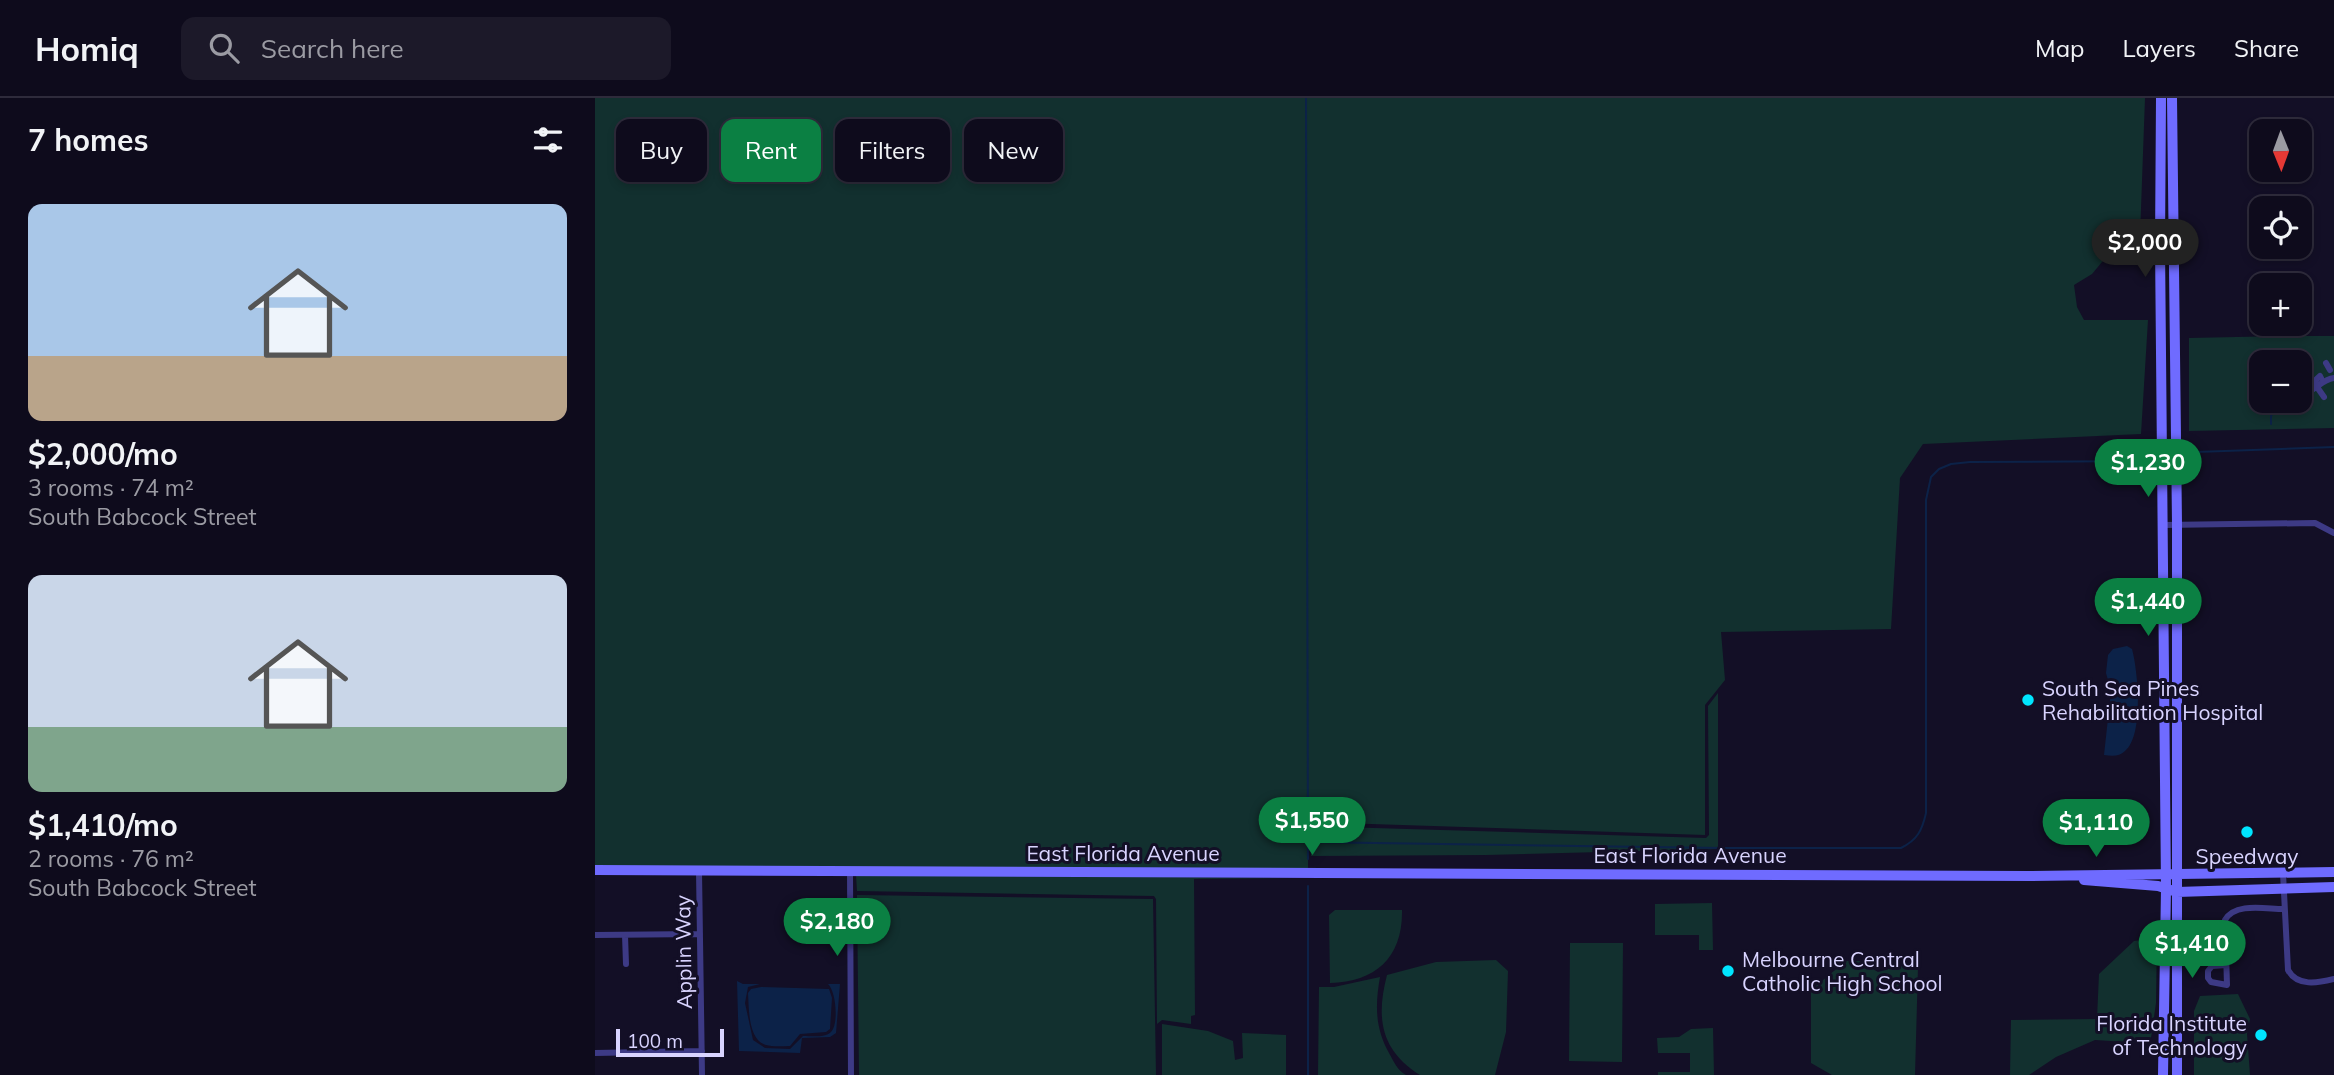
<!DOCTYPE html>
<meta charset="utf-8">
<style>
:root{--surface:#0e0b1c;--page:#1c1929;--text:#f1f3f6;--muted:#9b9ba3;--line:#2e2b3b;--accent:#0b8043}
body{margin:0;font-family:Mulish,sans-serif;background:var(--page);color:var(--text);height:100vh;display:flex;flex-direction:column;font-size:26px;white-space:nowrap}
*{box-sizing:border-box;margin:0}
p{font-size:23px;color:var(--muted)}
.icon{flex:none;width:38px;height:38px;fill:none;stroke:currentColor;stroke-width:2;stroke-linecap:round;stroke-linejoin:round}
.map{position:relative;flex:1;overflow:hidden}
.sheet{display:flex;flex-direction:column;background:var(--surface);width:595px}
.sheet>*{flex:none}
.guide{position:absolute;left:21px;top:21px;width:665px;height:63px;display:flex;gap:14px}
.needle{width:46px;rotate:179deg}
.buttons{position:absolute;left:1654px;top:21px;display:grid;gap:14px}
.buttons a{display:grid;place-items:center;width:63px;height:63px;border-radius:14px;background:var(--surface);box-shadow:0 4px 10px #0003,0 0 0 2px var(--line);font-size:35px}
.scale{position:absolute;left:21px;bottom:18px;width:108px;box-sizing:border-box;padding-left:7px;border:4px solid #d9d4ff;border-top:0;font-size:19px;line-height:24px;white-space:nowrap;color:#d9d4ff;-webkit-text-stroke:5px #130f26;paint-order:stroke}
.price{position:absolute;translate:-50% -60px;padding:0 16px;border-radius:24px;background:var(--accent);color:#fff;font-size:23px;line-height:46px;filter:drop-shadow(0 2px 4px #0008)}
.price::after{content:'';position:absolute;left:50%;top:42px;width:21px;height:16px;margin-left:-10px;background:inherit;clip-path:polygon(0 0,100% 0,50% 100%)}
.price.current{background:#222;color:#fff}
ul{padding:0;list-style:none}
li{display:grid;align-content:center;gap:14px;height:371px;padding:0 28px}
li span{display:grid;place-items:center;height:217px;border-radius:14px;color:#555}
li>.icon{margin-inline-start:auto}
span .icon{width:126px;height:126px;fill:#fffc;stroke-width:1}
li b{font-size:30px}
h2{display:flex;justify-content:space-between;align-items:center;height:84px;padding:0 28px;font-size:30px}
.chip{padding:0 24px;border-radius:14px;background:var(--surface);box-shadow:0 4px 10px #0003,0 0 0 2px var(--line);font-size:24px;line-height:63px}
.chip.current{background:var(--accent);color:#fff}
header{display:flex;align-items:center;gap:42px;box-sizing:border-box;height:98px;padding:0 35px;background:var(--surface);border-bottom:2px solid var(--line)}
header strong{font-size:33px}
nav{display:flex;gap:38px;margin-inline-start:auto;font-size:24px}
.search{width:490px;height:63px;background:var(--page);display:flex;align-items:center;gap:18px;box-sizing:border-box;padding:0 24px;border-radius:14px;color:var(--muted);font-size:26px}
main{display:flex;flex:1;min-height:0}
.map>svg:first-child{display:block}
.green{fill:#12302f;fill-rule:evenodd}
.water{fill:#0c2248}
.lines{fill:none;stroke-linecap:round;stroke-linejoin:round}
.stream{stroke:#0c2248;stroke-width:2}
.street{stroke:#3d3a85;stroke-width:6}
.secondary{stroke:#6f6bff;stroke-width:10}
.poi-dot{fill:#00e5ff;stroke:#130f26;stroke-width:2.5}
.labels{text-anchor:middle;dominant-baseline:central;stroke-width:6;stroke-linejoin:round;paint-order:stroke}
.poi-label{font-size:21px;fill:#d9d4ff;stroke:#130f26;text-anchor:start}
.street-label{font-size:21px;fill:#d9d4ff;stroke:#130f26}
</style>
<header>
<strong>Homiq</strong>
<div class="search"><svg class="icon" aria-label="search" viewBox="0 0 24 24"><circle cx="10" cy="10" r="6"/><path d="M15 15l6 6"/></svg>Search here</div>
<nav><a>Map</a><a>Layers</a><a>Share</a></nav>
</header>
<main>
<section class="sheet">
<h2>7 homes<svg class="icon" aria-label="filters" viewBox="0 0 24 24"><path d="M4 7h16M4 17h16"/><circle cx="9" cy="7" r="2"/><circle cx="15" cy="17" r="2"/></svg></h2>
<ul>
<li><span style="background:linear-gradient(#a9c7e8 70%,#b9a48a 0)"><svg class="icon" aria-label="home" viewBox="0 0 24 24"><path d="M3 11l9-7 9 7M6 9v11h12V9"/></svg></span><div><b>$2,000/mo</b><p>3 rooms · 74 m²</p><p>South Babcock Street</p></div></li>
<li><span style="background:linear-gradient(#c9d6e8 70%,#7fa58c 0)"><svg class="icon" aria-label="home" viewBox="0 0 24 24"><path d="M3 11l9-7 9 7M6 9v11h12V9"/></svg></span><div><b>$1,410/mo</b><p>2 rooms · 76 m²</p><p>South Babcock Street</p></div></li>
</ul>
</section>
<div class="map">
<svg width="1739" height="977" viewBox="0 0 1739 977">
<rect width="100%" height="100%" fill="#130f26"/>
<path class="green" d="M0,0h1550l-5,138 -33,20 -15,18 -18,11 3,22 7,13h64l-7,114 -218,10 -23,34 -9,151 -170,3 4,48 -20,25v130l-365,-12 -32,4v46l-713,-3z
M1695,232h15l1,6h28v92l-145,3v-93l96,-2zM1666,264h38v39h-38z
M1123,595v156l-232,6 -175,1v-26l29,-3 366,11 3,-3 -1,-129z
M261,777l439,3 -101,1 1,136 -4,1v8l-29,-4 -5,4 -1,-125 -2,-3 -297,-5z
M262,797l296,4 3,176h-297z
M1117,805l1,47h-14v-15h-44v-31z
M740,812h67c1,47 -26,72 -72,73l-1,-68z
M1562,840l-1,65 -5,35 -10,5 -46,-3 -39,17 -27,18h-19l1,-55 86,-1 2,-45 35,-33z
M975,845h53l-1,119 -53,-1z
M901,862l12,11 -2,61 -11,43h-75c-40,-25 -44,-58 -33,-100l49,-13z
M1251,863h13l19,11 8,-2 17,-9 15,6 -3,108h-83l-21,-12v-73z
M785,879c-5,28 -5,51 9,76 5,9 8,17 17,22h-88l1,-88h15z
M1643,896l12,25 -3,15 3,41h-56v-64l6,-15z
M567,926l46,7 25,10 2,19 8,-2 -1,-25 44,2v40h-124z
M1118,930l1,47h-56v-3h32v-19h-32l-1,-15 22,-1 12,-8z"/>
<path class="water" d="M1532,548l5,3c6,22 12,86 -7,102 -6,6 -13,5 -21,4l7,-64 -5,-18 2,-18 5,-6z
M142,883l6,3h17l-12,3 -3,16 8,37 12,8 25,1 13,-13c8,0 22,2 28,-4 8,-8 5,-41 -3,-48h12l-4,49 -6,4 -28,1 -2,15 -61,-2z
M166,889l68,2 3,9 -2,31 -4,3 -26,2 -10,12c-8,0 -17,1 -24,-1 -18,-5 -17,-36 -18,-52l3,-4z"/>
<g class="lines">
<path class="stream" d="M711,0l2,761
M1676,326v-8l7,-11
M1601,354l138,-5
M713,744l413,6h180c16,-8 21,-17 25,-35v-313l5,-23 8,-8 12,-5 19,-2 180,-1
M713,977v-189"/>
<path class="street" d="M1731,265l4,7
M1704,285l7,6 14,-13 1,2
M1722,289l7,10
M1656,291l4,4h6
M1704,294l4,2c12,-3 19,-15 31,-16
M1568,427l152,-2 19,10
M104,773l3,204
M255,773l1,204
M1688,775l5,97c9,17 30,13 46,9
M0,837l105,-1
M30,837l1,29
M1631,867l-14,1 -4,5v7l3,4 16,3 -2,-65c10,-18 41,-11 58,-11
M0,955l107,-2"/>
<path class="secondary" d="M1566,0l-1,148 6,642 -3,187
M1577,0l5,426v551
M0,772l1433,6 306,-4
M1489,782l74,6 19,6 157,-5"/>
</g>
<g class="poi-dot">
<circle cx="1433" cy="602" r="7"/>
<circle cx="1652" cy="734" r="7"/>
<circle cx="1133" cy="873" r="7"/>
<circle cx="1666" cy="937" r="7"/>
</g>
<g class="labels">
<g class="poi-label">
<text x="1447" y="590">South Sea Pines<tspan x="1447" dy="24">Rehabilitation Hospital</tspan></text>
<text x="1652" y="758" text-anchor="middle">Speedway</text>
<text x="1147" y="861">Melbourne Central<tspan x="1147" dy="24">Catholic High School</tspan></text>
<text x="1652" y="925" text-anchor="end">Florida Institute<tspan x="1652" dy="24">of Technology</tspan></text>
</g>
<g class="street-label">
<text x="528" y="755">East Florida Avenue</text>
<text x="1095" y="757">East Florida Avenue</text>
<text transform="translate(88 854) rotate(-91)">Applin Way</text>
</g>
</g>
</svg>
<div class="buttons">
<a><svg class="needle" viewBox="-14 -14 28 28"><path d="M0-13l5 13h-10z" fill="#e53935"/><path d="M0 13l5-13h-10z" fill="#9b9ba3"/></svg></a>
<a><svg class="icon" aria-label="locate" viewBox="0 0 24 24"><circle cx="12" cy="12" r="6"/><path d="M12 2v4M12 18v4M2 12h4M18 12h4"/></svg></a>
<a>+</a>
<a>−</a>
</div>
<div class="scale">100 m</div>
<b class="price current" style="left:1550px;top:181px">$2,000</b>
<b class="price" style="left:1553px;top:401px">$1,230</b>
<b class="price" style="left:1553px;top:540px">$1,440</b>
<b class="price" style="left:717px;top:759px">$1,550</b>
<b class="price" style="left:1501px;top:761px">$1,110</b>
<b class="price" style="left:242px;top:860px">$2,180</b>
<b class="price" style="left:1597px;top:882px">$1,410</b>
<div class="guide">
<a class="chip">Buy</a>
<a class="chip current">Rent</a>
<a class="chip">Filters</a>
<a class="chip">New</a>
</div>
</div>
</main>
